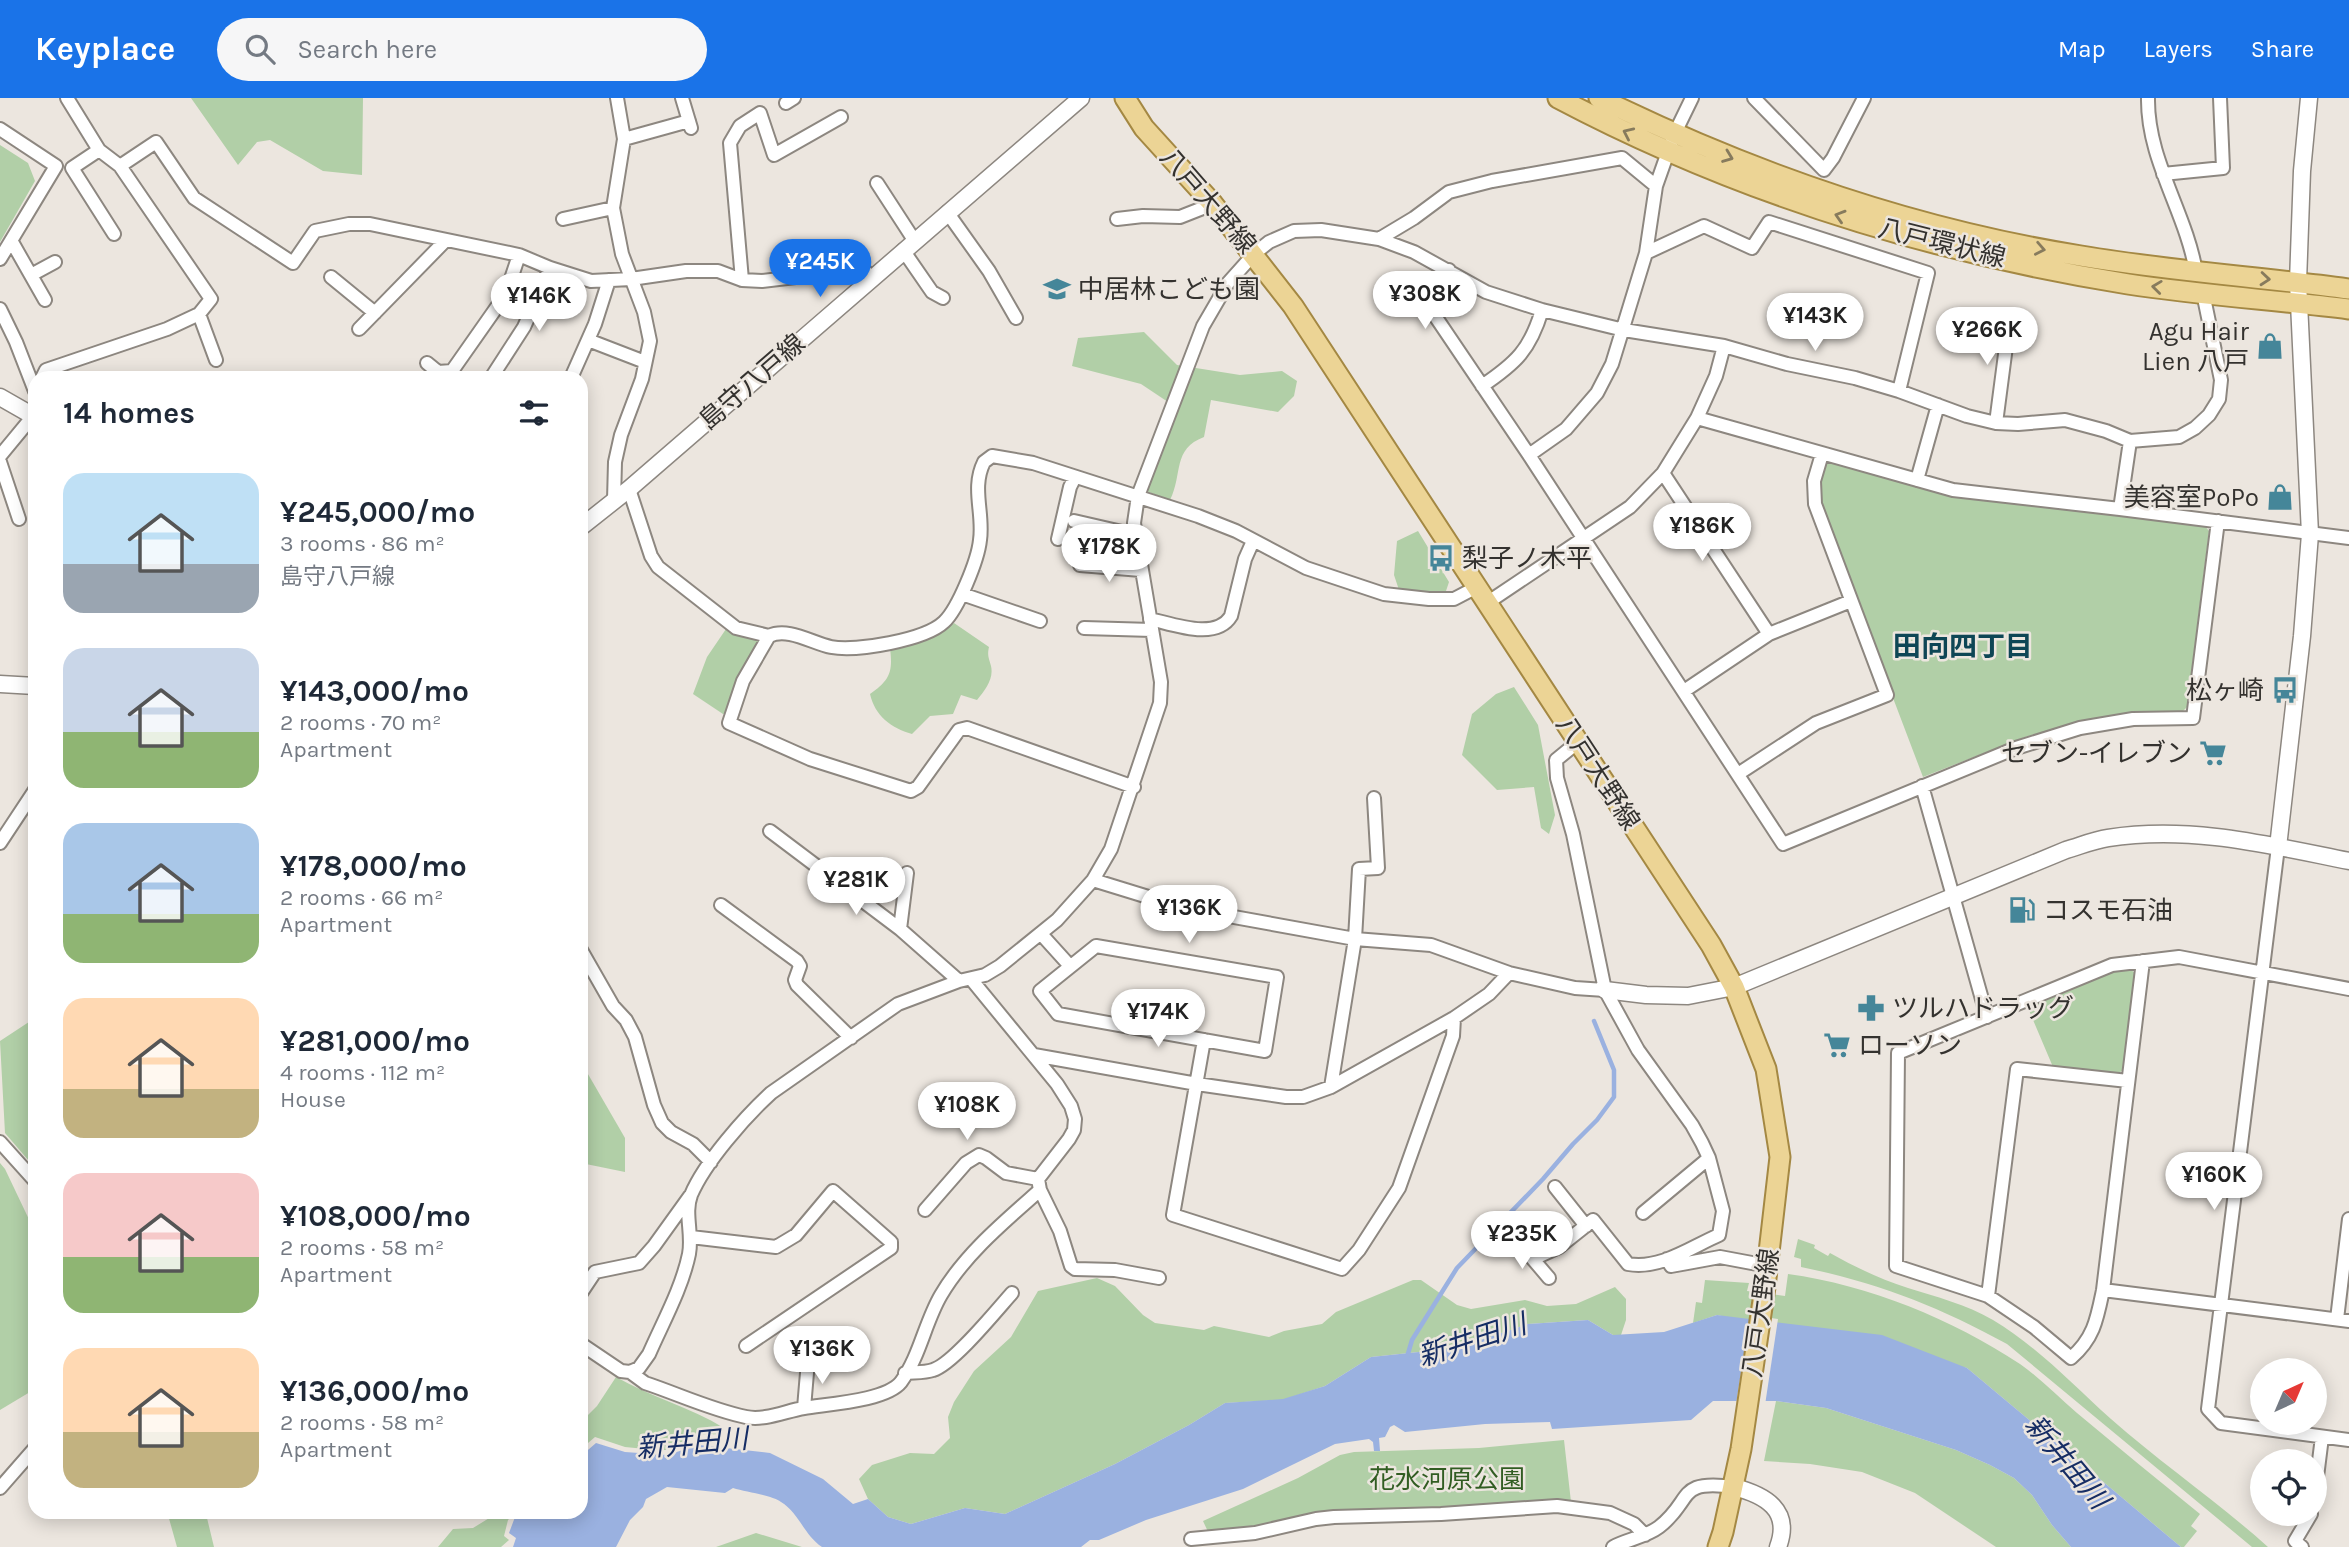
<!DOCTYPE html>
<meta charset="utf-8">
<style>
:root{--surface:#fff;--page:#f6f6f7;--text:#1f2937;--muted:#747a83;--accent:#1a73e8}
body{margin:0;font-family:Karla,"Noto Sans JP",sans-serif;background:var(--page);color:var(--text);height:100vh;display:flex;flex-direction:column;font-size:26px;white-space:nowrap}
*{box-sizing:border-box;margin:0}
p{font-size:23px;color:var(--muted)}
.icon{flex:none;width:38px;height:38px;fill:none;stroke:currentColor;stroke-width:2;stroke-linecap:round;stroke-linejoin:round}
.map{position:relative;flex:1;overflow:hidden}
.drawer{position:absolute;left:28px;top:273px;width:560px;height:1148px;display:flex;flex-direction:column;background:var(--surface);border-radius:21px;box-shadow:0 4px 18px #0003}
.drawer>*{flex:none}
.needle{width:46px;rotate:44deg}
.fabs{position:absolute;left:2250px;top:1260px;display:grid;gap:14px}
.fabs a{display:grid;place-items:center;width:77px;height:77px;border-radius:50%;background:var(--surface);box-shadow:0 4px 18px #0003;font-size:35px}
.price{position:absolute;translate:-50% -60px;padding:0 16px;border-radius:24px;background:#fff;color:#222;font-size:23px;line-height:46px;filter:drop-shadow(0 2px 4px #0008)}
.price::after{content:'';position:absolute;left:50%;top:42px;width:21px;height:16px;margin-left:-10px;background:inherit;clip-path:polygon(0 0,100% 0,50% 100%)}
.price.current{background:var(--accent);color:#fff}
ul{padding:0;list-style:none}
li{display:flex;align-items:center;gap:21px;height:175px;padding:0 35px}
li span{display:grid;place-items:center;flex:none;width:196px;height:140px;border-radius:21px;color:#555}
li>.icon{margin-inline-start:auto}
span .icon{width:84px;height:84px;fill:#fffc;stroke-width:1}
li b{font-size:30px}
h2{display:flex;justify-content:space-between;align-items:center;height:84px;padding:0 35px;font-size:30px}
header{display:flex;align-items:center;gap:42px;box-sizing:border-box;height:98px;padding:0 35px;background:var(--accent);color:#fff}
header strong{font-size:33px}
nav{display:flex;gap:38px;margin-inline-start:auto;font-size:24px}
.search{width:490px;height:63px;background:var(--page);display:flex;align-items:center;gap:18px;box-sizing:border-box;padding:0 24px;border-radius:38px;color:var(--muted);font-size:26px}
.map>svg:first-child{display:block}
.green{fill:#b1cfa7}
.water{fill:#9ab1e0}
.pier{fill:#ece6df}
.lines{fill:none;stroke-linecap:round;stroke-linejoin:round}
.stream{stroke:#9ab1e0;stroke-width:4.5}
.street-casing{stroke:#8d8780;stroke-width:16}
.secondary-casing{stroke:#8d8780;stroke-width:19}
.primary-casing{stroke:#a48843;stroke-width:23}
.street{stroke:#fff;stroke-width:12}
.secondary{stroke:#fff;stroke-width:16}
.primary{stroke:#ecd495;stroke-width:19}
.oneway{stroke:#877b5d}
.labels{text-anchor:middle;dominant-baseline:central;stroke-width:5;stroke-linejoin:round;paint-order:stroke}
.street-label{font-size:26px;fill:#34322f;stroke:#ece6df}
.poi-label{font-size:26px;fill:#34322f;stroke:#ece6df;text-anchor:start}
.park-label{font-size:26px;fill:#315d22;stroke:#ece6df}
.neighbourhood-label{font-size:28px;font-weight:bold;fill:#0e4655;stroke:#ece6df}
.water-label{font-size:28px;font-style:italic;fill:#162d64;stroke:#ece6df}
</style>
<header>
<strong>Keyplace</strong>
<div class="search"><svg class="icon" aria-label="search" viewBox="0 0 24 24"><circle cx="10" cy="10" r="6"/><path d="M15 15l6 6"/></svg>Search here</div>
<nav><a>Map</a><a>Layers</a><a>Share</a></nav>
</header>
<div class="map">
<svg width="2349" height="1449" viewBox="0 0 2349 1449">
<rect width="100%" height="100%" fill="#ece6df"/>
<path class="green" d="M191,0h172l-1,77 -39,-4 -53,-31 -13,2 -19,23z
M0,47l28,18 7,18 -35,61z
M1144,234l33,33 63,10 42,-4 15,10 -3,15 -16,16 -67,-12 -7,37c-32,12 -21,37 -34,63l-24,-9 31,-83 -36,-24 -69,-18 6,-28z
M1829,364l121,33 254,30 5,6 -22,176 -5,5 -60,2 -37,6 -60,17 -102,40 -99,-261c-5,-17 -9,-42 5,-54z
M1418,433l31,51 -4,12 -10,2 -36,-6 -5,-15 3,-34z
M954,525l35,24c-2,9 0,11 2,19 3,13 -6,24 -14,34l-16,-5 -8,19 -23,2 -18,18c-21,-6 -37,-18 -42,-40 20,-14 23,-22 20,-46l28,-6 25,-10z
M726,531l15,7 21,5 -34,72 -5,1 -30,-20 14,-37z
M1514,589l24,38 17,90 -6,19 -8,-6 -7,-41 -37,3 -35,-35 10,-41 24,-20z
M2120,871h10l6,5 -12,95 -6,5 -65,-7 -25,-59z
M35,920v150l-30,-35 -5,-92z
M581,964l44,76v34l-44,-9z
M0,1065l5,6 30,63v157l-35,21z
M1798,1141l17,6 -1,3 14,8 2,-3c25,14 50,26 78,35 28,9 58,16 85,32 45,27 79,64 118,99 51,45 107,83 157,128h-16l-245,-203c-70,-38 -128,-61 -206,-77v-8l-7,-2z
M1788,1176c81,11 164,45 232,90 20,14 38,33 57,49 41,34 82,68 123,101l-9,12 6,5 -13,16h-3l-214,-179 -250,-53 -24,8 3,-21 6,1 3,-23 44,3 -2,8 38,5z
M1097,1180l18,8 28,29 12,8 49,7 10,-4 55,11 15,-6 38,-7 14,-12 77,-32h8l36,25 14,4 54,-9 22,6 29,-2 39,-17 11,12v21l-5,15h-8l-25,-15 -60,4 -71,24 -86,9 -46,29 -42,14 -58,3 -36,22 -74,39 -110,50 -40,-6 -54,16 -23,-7 -20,-18 -9,-20 13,-14 38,-12 24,1 16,-16 -2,-21 6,-15 20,-31 37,-34 27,-46z
M616,1279c35,20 74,30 108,51l-2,6 -28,1 -21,15h-17l-31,-3 -30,-10 -14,12v-27l16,-16z
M1776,1303l50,7 130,42 34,15 24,13 18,17 20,30 19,22h-75l-81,-54 -53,-21 -52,-8 -46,-3z
M1564,1342l7,62 -128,8 -109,1 -27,3 -37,11 -60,11 -7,-15 95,-43 42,-23 14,-3 125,-4z
M171,1414h31l5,6 7,29h-37l-9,-32z
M499,1414h17l-8,8 -4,16 5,4 -8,7h-63l15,-18 20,-1z
M756,1435l46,14h-86z"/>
<path class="water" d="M1717,1217l165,20 85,33 214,179h-110l-19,-22 -20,-30 -18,-17 -24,-13 -34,-15 -130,-42 -50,-7h-63l-22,19 -139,9 -2,-7 -65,2 -80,8 -11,-7 -4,2 -5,10 -6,1 1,13h-6l-1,-9 -4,-3 -34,5 -92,45 -97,31 -47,20h-9l-9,7h-259c-18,-12 -23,-34 -41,-45 -10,-7 -35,-10 -48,-14l-8,5 -58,-6 -21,12 -3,8 -13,13 -14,27h-103l3,-9 -7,-5 6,-16 6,-5h60v-56l15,-13 29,9 42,3 32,-10 71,8 53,26 30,25 15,-5 20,18 23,7 54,-16 40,6 110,-50 74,-39 36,-22 58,-4 42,-13 46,-29 86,-9 71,-24 60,-4 25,15 51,-3z"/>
<path class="pier" d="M1750,1217l28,4 -13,86 -29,-1z"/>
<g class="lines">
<path class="stream" d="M1407,1259l5,-17 45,-72 86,-89 30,-35 24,-24 17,-23v-27l-20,-49"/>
<defs>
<path id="street" d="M67,0l32,52 21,16
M682,0l9,30
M1754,0l70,72 9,-12 31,-60
M2148,0c-1,62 38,114 48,174
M786,5l8,-5
M0,31l56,37 -56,93
M624,41l65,-18
M99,52l-27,18 42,66
M2163,76l60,-6 -3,-70
M877,85l37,57
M947,114l42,59 27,47
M563,121l50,-11
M1117,121l26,-3 37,1 33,-13
M1379,141l35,-21 35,-26 43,-11 130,-23 34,28
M12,144l33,58
M903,152l29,42 11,6
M1646,155l58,-27 48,22 17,-26 159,51 -29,118
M1449,172l-20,37 100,148 254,389 233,-96 64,-20 53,-9 60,-1 25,-197
M31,177l24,-13
M331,179l44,36
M742,182l-12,-137 10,-17 20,-13 14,42 67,-38
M0,211l16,33 19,49
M199,216l17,46
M359,231l86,-88
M588,242l57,22
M427,265l11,9 14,-1 54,-77 13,-39
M42,280l4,-8 121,-41 32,-15 12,-15 -91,-133 36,-24 38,56 99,65 22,-32 34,-7h21l149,31 31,13 41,13 40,-2 55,-8h32l24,9 20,1 101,-12 9,9
M491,280l33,-51 26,-59
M571,280l24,-54 14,-44
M1482,288c34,-23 48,-36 60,-76
M1697,320l256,72 167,19
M1996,325l14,-107
M2130,343l-10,68 229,29
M1529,357l37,-26 31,-36 15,-29 34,-111 10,-67 18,-51 18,-37
M0,358l33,-40
M0,364l19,57
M1663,375l106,161
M1917,382l21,-75
M629,391l22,67 7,11 78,61 33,8c19,-9 43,7 62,11 25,5 94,-7 113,-25 14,-13 34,-62 36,-82 4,-27 -9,-52 4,-78l8,-6 41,7 165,53 38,15 70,37 78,26 45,5h25l23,-12
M614,402l1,-38 6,-27 21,-56 8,-38 -6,-29 -22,-58 -9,-46 11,-69 -7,-41
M1074,423l61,14
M1058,441l12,-52 5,-10
M1080,467l61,5
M962,496l78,27
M1487,505l143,-96 33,-34 34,-55 19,-42 8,-30
M1150,521c23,5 66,22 81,-3l14,-57 8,-18
M1084,530l68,2
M769,538l-26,45 -14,42 81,36 101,32 7,-4 41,-57 8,-2 167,59
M1684,593l85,-57 82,-33
M1738,676l78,-51 71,-28 -72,-191 -1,-23 8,-27
M1922,688l65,231
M770,733l130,98 59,52
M0,745l35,-53
M2278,749l-70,562 13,14 128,17
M1093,782l91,28 171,31 76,6 78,28 66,15 30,2
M721,807l76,56 3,5 -5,14 2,5 54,53
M900,831l7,-56
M1042,837l28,31
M1096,848l181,31 -12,74 -207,-37 -18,-23z
M581,852l32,56 13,14 9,17 19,68 8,18 9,9 22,12 18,18
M2143,863l-40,329c-6,29 -9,48 -32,68l-37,-31 -46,-31 -92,-30 2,-213 214,-88 67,-8 170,32
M971,881l86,105 14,22 4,13 -1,11 -5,9 -31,40 2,11 20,41 11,35 4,3 40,1 44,8
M1204,942l-31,175 169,54 17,-19 40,-62 54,-152 1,-18
M1034,957l163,29 89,13h17l28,-10 123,-69 35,-24 20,-21
M1331,989l24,-148 4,-70 19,-1 -4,-70
M0,1044l35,39
M1555,1089l31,39
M925,1112l41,-47 13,-8 7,3 20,15 32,6
M1643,1115l66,-55
M691,1139l85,10 20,-12 37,-44 58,51v6l-145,98
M1520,1146l29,34
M1533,1161l26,-12 34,-27 35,44c32,6 63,-17 91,-29l4,-24 -14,-53 -7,-15 -10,-18 -54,-75 -33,-60 -32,-156 -16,-56 -1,-18 22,-18
M1667,1161l4,7 49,-9 48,9
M2103,1192l246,31
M581,1195l14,-21 44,-9 15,-17 36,-50
M1988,1198l29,-227 111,12
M2337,1221l12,-100
M581,1246l40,27 9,1 9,-4 10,-14c14,-32 33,-66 40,-100 4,-20 -5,-41 2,-59 14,-33 54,-78 80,-102l127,-89 61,-23 26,-6 15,-9 57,-46 36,-40 18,-31 49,-146 1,-21 -27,-159 4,-27 65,-170 25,-43 26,-29 15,-12 25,-11 27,-1 58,9 35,13 72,40 56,18 82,20 100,16 63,18 68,14 44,13 68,25 29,7 22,1 47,-4 41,11 24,10 49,-4 16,-9 14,-13 10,-16 2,-19 -18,-87
M630,1274l15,11c33,11 67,27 101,34 18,4 40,-6 58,-9 23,-4 82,-7 97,-26 19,-26 24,-60 40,-87 24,-41 64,-74 99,-105
M905,1275c9,-1 19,0 28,-3 20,-6 63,-59 79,-77
M804,1310l4,-47
M0,1390l35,-40
M2315,1395l7,-56
M1191,1441l64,-6 61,-14 18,-2 107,-3 116,-8 53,7 24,11 11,11
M1613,1449c15,-8 33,-10 46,-20 35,-27 16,-48 75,-40
M2302,1449l-7,-6 16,-27"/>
<path id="secondary" d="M0,299l35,20
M581,429l48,-38 452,-391
M0,586l35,2
M2278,749l24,-211 8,-102 -12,-252 4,-111 7,-73
M1605,892l41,5 42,1 46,-9 332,-137c14,-4 28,-10 42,-12 82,-13 161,7 241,23
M1734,1389c31,8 58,23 44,60"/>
<path id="primary" d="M1125,0l19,30 69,76 80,102 418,639 23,42 32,82 14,88 -15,130 -24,162 -18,83 -5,15
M1558,0c178,94 372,154 570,186 73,11 148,16 221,25
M1599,0c153,75 313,131 482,158 89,15 179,21 268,33"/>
</defs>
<use href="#street" class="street-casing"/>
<use href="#secondary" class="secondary-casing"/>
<use href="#primary" class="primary-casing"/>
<use href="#street" class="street"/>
<use href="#secondary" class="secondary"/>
<use href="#primary" class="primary"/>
</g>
<defs><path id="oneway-chevron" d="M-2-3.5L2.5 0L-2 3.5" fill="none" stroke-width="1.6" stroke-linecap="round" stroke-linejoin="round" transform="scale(1.75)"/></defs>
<g class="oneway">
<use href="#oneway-chevron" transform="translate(1628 35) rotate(-155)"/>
<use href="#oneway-chevron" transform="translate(1728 59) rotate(21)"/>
<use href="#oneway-chevron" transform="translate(1840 118) rotate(-163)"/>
<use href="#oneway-chevron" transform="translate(2040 151) rotate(11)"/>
<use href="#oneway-chevron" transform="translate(2265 181) rotate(5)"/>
<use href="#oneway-chevron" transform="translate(2157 189) rotate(-173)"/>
</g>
<defs>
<symbol id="school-bare" viewBox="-9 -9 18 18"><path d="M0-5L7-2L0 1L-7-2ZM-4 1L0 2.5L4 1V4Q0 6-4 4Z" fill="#458699" stroke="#ece6df" stroke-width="2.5" paint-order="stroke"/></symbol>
<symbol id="shop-bare" viewBox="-9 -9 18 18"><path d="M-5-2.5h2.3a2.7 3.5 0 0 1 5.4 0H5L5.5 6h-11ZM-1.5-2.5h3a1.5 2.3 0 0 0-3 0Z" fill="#458699" stroke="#ece6df" stroke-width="2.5" paint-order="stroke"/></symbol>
<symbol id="bus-bare" viewBox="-9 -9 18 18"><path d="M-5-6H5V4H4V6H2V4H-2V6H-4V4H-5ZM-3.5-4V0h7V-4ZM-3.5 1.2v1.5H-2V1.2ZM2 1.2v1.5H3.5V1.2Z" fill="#458699" stroke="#ece6df" stroke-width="2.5" paint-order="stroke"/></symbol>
<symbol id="supermarket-bare" viewBox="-9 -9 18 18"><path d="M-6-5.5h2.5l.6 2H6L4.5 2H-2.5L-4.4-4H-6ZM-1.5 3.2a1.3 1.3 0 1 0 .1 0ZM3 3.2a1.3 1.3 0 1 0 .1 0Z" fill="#458699" stroke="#ece6df" stroke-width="2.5" paint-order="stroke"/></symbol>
<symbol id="fuel-bare" viewBox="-9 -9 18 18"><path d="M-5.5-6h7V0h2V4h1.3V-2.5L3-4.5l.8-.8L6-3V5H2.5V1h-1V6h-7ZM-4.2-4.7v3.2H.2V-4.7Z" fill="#458699" stroke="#ece6df" stroke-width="2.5" paint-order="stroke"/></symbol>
<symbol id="pharmacy-bare" viewBox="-9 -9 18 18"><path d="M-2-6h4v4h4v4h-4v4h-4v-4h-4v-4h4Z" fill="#458699" stroke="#ece6df" stroke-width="2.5" paint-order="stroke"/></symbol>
</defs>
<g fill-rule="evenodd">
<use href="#school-bare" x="1038" y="172" width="38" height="38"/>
<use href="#shop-bare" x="2251" y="229" width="38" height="38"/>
<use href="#shop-bare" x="2261" y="380" width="38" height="38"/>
<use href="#bus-bare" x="1422" y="441" width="38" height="38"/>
<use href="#bus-bare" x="2266" y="573" width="38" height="38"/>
<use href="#supermarket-bare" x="2194" y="636" width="38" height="38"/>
<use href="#fuel-bare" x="2003" y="793" width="38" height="38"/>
<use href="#pharmacy-bare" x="1852" y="891" width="38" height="38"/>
<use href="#supermarket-bare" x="1818" y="928" width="38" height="38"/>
</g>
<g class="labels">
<g class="street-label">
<text transform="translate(1208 103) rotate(49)">八戸大野線</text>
<text transform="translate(1942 145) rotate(14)">八戸環状線</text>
<text transform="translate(752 284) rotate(-41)">島守八戸線</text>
<text transform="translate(1598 675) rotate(57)">八戸大野線</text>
<text transform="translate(1761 1215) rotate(-82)">八戸大野線</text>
</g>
<g class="poi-label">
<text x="1078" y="191">中居林こども園</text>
<text x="2249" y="233" text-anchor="end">Agu Hair<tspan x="2249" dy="30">Lien 八戸</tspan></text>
<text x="2259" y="399" text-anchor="end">美容室PoPo</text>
<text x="1462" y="460">梨子ノ木平</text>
<text x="2264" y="592" text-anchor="end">松ヶ崎</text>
<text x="2192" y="655" text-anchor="end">セブン-イレブン</text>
<text x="2043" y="812">コスモ石油</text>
<text x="1892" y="910">ツルハドラッグ</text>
<text x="1858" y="947">ローソン</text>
</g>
<g class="park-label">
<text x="1447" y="1381">花水河原公園</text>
</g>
<g class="neighbourhood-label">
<text x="1963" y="548">田向四丁目</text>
</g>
<g class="water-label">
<text transform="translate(1472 1242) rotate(-18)">新井田川</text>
<text transform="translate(692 1345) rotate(-5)">新井田川</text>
<text transform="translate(2067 1364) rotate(50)">新井田川</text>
</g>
</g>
</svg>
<div class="fabs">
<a><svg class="needle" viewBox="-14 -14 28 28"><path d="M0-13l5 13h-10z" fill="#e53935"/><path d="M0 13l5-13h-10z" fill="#747a83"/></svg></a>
<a><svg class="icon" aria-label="locate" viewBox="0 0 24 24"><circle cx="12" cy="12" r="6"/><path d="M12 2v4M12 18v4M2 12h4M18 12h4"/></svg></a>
</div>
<b class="price current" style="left:820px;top:201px">¥245K</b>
<b class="price" style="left:1425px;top:233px">¥308K</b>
<b class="price" style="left:539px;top:235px">¥146K</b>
<b class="price" style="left:1815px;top:255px">¥143K</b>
<b class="price" style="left:1987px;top:269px">¥266K</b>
<b class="price" style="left:1702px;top:465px">¥186K</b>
<b class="price" style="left:1109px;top:486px">¥178K</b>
<b class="price" style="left:856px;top:819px">¥281K</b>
<b class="price" style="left:1189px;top:847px">¥136K</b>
<b class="price" style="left:1158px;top:951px">¥174K</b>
<b class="price" style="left:967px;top:1044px">¥108K</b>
<b class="price" style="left:2214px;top:1114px">¥160K</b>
<b class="price" style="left:1522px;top:1173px">¥235K</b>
<b class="price" style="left:822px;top:1288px">¥136K</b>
<section class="drawer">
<h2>14 homes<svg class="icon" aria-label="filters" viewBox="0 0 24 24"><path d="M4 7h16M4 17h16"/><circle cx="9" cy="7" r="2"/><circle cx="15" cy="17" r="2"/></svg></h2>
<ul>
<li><span style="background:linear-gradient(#bfe0f5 65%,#9aa5b1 0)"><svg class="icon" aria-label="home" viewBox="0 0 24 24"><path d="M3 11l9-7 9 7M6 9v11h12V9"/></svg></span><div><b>¥245,000/mo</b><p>3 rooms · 86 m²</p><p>島守八戸線</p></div></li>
<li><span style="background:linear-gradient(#c9d6e8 60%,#8fb573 0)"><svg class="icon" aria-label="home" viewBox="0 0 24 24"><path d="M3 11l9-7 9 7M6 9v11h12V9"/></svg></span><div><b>¥143,000/mo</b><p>2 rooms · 70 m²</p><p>Apartment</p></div></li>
<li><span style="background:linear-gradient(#a9c7e8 65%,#8fb573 0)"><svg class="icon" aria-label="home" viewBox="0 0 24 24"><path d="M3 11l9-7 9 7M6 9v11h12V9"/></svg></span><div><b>¥178,000/mo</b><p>2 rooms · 66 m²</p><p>Apartment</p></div></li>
<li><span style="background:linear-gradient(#ffd9b3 65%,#c2b280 0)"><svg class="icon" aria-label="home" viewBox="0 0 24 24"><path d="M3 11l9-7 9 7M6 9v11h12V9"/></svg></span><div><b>¥281,000/mo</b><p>4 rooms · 112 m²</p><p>House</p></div></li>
<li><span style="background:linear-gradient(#f6c9c9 60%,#8fb573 0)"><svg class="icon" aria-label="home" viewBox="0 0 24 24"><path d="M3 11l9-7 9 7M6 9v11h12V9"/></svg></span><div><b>¥108,000/mo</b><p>2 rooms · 58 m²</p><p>Apartment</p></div></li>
<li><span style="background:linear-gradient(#ffd9b3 60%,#c2b280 0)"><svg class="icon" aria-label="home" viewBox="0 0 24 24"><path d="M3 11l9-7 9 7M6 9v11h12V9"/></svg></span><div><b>¥136,000/mo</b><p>2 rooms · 58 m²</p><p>Apartment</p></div></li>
</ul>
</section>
</div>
